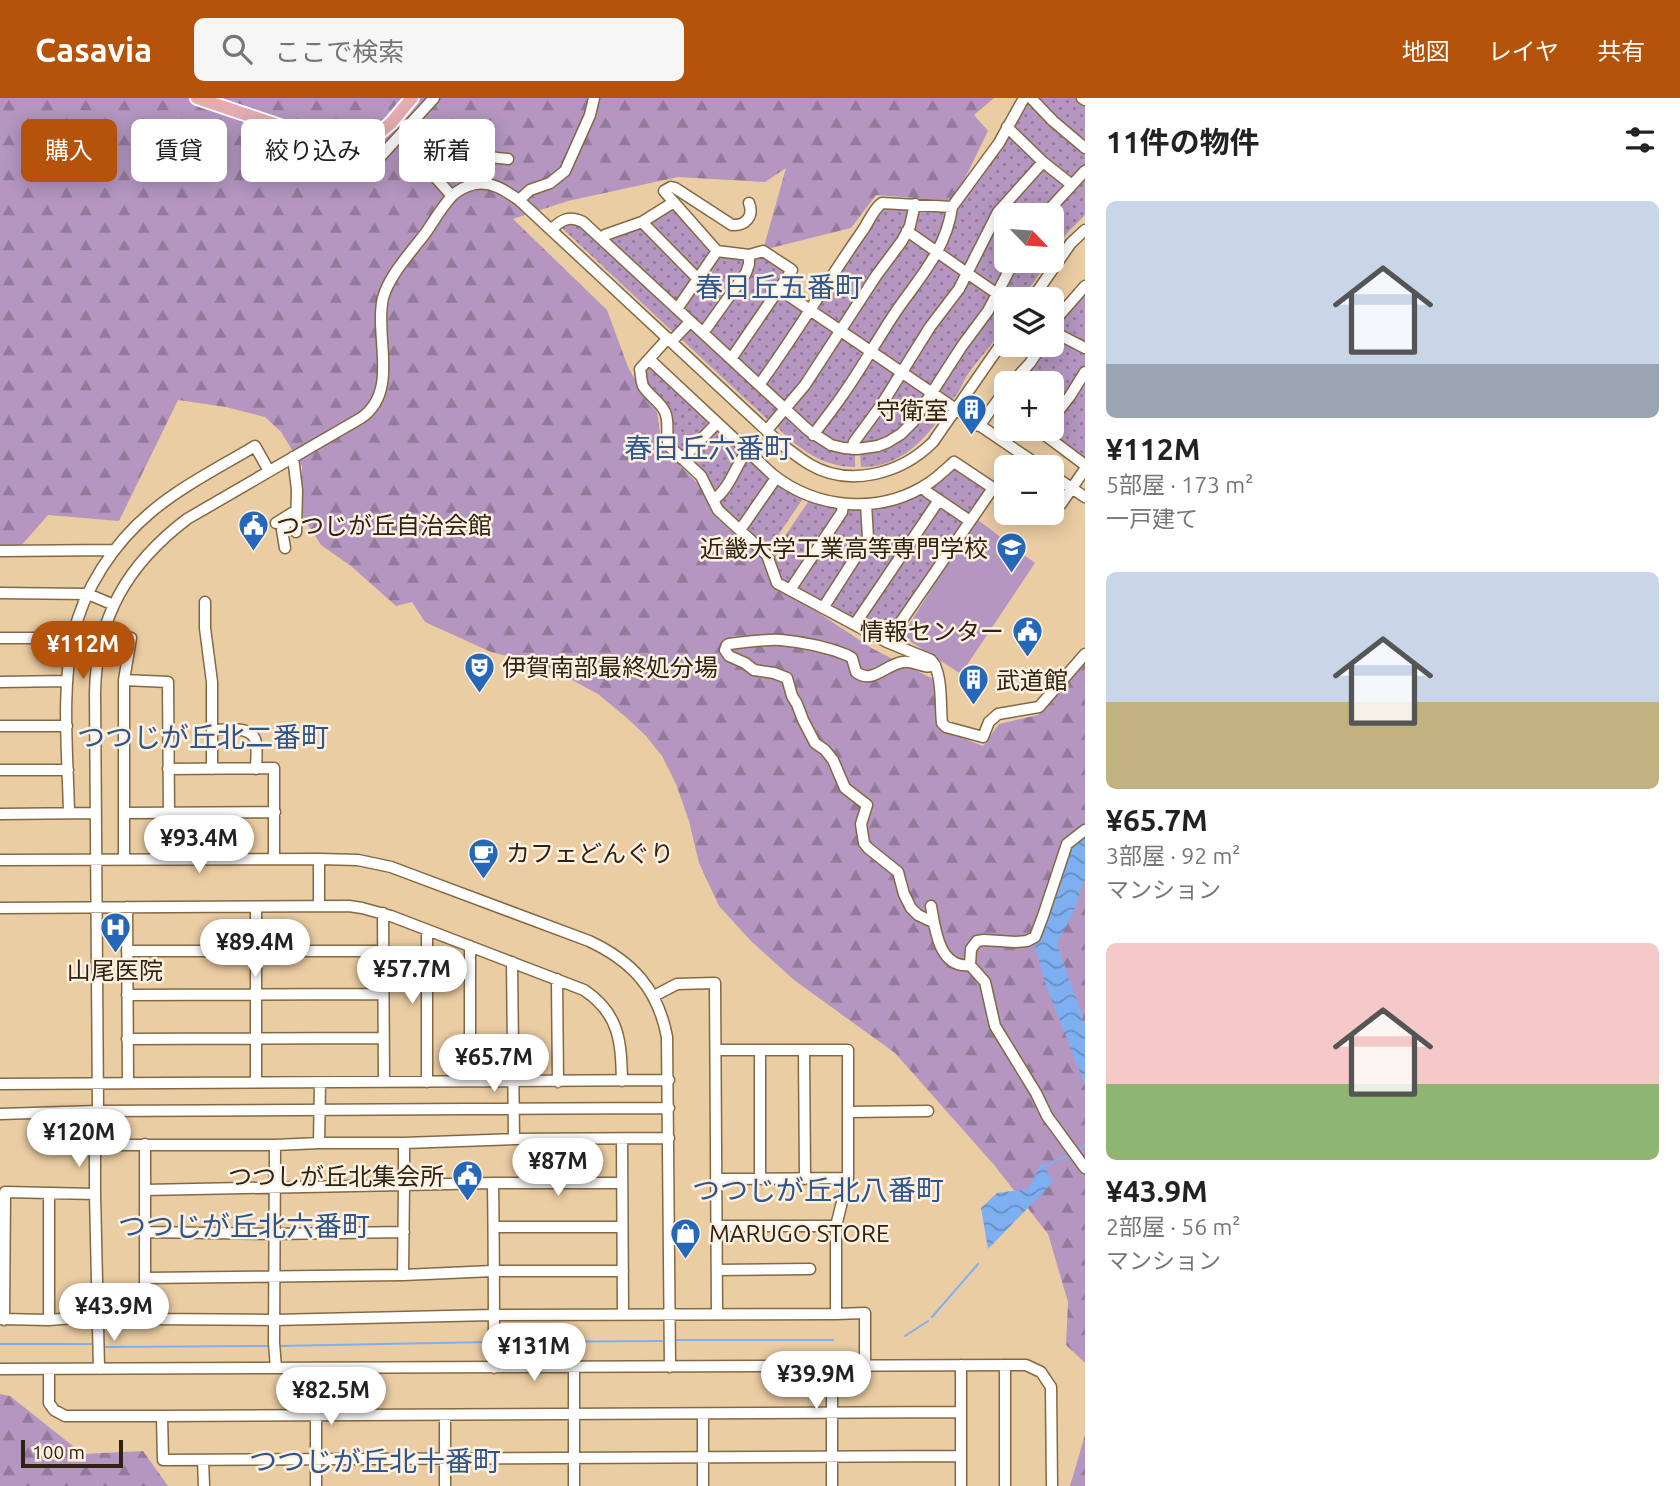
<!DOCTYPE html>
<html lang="ja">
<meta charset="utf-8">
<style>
:root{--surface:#fff;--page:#f6f6f6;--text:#222;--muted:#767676;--accent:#b45309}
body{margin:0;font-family:Ubuntu,"Noto Sans JP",sans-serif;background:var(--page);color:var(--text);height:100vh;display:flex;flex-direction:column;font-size:26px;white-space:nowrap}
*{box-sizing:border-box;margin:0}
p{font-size:23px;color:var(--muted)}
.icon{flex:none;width:38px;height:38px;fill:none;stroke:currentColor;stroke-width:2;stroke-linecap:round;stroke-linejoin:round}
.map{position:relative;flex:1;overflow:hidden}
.panel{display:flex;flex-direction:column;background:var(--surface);width:595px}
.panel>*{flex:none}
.banner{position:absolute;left:21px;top:21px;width:665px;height:63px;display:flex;gap:14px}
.needle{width:46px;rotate:115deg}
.buttons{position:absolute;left:994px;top:105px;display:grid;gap:14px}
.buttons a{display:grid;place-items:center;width:70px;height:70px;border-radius:10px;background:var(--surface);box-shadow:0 4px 18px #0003;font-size:35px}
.scale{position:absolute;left:21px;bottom:18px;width:102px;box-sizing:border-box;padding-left:7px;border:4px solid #2e2212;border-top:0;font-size:19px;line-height:24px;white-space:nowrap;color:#2e2212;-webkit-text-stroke:5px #fef1e1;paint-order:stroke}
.price{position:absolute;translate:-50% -60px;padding:0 16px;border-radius:24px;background:#fff;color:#222;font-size:23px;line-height:46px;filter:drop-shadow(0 2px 4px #0008)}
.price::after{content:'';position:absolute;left:50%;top:42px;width:21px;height:16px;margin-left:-10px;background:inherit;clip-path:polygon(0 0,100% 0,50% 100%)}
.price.on{background:var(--accent);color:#fff}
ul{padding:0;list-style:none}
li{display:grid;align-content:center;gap:14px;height:371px;padding:0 21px}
li span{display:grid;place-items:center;height:217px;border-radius:10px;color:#555}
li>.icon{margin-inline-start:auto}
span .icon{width:126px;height:126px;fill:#fffc;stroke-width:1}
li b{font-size:30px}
h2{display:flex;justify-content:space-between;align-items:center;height:84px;padding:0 21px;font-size:30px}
.pill{padding:0 24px;border-radius:10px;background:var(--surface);box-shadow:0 4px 18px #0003;font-size:24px;line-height:63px}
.pill.on{background:var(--accent);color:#fff}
header{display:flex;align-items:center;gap:42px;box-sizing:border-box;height:98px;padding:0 35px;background:var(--accent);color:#fff}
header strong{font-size:33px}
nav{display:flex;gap:38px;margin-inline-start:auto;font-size:24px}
.search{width:490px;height:63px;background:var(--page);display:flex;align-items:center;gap:18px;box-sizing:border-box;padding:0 24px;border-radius:10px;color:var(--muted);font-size:26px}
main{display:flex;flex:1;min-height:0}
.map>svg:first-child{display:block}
.grass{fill:url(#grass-dots)}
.forest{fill:url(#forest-firs)}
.pitch{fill:#b496c1}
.water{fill:url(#water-waves)}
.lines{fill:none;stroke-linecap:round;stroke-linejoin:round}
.stream{stroke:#7eaff1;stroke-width:2}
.minor-casing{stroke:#836942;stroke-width:13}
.major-casing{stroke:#fff;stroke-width:16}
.minor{stroke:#fff;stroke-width:10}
.major{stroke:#e3acb0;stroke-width:12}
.labels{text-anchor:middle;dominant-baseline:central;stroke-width:5;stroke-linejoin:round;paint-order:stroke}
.poi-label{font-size:24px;fill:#2e2212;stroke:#fef1e1;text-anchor:start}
.quarter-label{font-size:28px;fill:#2d568c;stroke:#fef1e1}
</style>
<header>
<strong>Casavia</strong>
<div class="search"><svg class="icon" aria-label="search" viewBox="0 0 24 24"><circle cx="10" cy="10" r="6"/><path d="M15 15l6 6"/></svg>ここで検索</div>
<nav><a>地図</a><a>レイヤ</a><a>共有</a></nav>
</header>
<main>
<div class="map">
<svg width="1085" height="1388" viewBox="0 0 1085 1388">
<defs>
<pattern id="grass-dots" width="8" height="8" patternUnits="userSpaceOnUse" patternTransform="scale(1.75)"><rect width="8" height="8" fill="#b496c1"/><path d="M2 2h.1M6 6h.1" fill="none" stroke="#937a9b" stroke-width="1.8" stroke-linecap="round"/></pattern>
<pattern id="forest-firs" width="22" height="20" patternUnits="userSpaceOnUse" patternTransform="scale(1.75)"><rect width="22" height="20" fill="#b496c1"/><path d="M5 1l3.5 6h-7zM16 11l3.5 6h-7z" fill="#937a9b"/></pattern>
<pattern id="water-waves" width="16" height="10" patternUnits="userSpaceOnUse" patternTransform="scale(1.75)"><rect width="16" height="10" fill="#7eaff1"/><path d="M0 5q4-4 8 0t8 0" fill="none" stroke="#688ec2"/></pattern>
</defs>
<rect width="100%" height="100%" fill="#ebcda4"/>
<path class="grass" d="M1036,0h42l7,4v42l-31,-25z
M1031,4l54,50v15l-11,12h-5l-55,-50v-4l12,-22z
M1011,37l26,25v4l-72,105 -24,-17 19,-49 47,-67z
M1041,70l5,1 19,14v6l-25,26h-34v46h4l-15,31 -25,-18 26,-54z
M1085,78v39l-19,19 -14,21v-40h-3z
M884,108h24l2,5 -6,19 -63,93 -5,2 -19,-14 -1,-5z
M921,110l23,2 4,4 -12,34 -25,-17 6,-20z
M670,111h5l37,39v5l-12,18 -5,1 -45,-46 1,-5z
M566,125l14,1 106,98 -11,12 -112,-105v-4z
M638,129l5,1 48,49 1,5 -13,20 -5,1 -65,-61 1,-5z
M908,137l26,18 -63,91 -5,1 -19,-13 -1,-5z
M721,157l23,2 2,4 -2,10 -38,54 -5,2 -17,-15v-6l33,-49z
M764,157l21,13 1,6 -53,77 -5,1 -17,-16 -1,-5 39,-56 4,-15 3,-3z
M939,158l25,16 -7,13 -55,80 -4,1 -21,-13v-6z
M1016,163h32l-26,38h-14l-7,-5z
M969,179l26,17 -63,92 -4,1 -20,-13 -1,-6z
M1085,193v54l-28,-16 -1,-3z
M783,198l20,13v5l-42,63 -6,1 -17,-16 -1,-5 42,-60z
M999,200l7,5c0,5 1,11 0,16 -3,14 -29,42 -38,55 -6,9 -8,20 -18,27l-12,-9 30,-48z
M813,219l20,13 1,5 -46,67 -5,1 -17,-16v-6l43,-63z
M690,227l89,82v6l-6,6 -5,1 -89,-83z
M1052,238l33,16v16l-33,46v-31h-36l30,-38h6z
M844,240l19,13 2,5 -50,72h-5l-18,-17v-4l47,-68z
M874,260l20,13 1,5 -16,27 -30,40 -5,2 -23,-9 -1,-5 49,-72z
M646,269h6l58,54v4l-25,27 -4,1 -8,-9 -2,-21 -23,-37 -3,-6 -1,-11z
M1085,280v82l-37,-27v-4h4v-6z
M905,281l19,14c0,16 -23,38 -37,46 -7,4 -18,5 -27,7l-2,-4 42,-62z
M930,302h3l12,8v3c-20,29 -46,57 -84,56l-1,-15 17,-2z
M789,318l17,17 49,19v15c-32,0 -56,-18 -77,-39l-1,-4 7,-7z
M720,331l21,20v5l-23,39 -5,-1 -23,-31v-4l25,-27z
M746,360h5l19,18v4l-27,43h-6l-17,-15 -2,-5 17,-24z
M951,370h6l28,19 1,5 -15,21 -5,1 -35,-24v-5z
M780,386l21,11 1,5 -32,47 -5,1 -18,-16 -1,-5 29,-42z
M919,395h4l9,6 1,5 -77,113 -5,1 -21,-10 -1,-5 41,-60v-33l3,-3z
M813,402l24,6 2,6 -48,70 -6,1 -4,-1 -9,-27 36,-53z
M943,408l20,13 1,6 -76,110 -5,2 -20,-11 -1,-6 76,-113z
M852,410h7l5,3 1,27 -42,62 -4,1 -21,-11 -1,-5 50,-75z"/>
<path class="forest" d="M0,0h994l-20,17 14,16 -34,70 -78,-6 -25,33 -88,22 23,-82 -21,14 -87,-5 -110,24 -55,18 94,91 21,57 11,20 18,25 5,35 40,41 16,31 46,39 5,22 104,69 60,30 5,47 4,4 41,16 16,-22 39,-9 47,-52v700l-19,-18 2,-43 -20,-68 -53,-68 -100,-113 -101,-73 -43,-39 -32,-35 -20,-43 -10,-42 -13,-37 -14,-28 -16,-20 -19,-18 -29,-24 -54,-29 -53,-13 -66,-30 -13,-20 -16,4 -45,-40 -30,-21 -20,-31 1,-48 -21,-34 -16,-15 -39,-10 -48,-7 -59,121 -71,-6 -28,32h-20z
M0,1296l10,2 73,58 60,-3 25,35h-168z
M1085,1337v51h-15z"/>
<path class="pitch" d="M978,422l57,43 -74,111 -59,-38 37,-59z"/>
<path class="water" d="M1085,738v44l-2,3 -9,28 -17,33 28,80v61l-40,-102 -13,-48 14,-51 22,-34z
M1042,1065l11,19 -65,67 -7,-41 16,-15 31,-4z"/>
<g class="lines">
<path class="stream" d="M1076,1052l9,-4
M1044,1069l24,-12
M932,1219l46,-53
M905,1238l23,-15
M677,1242h156
M499,1244l163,-1
M0,1246h92
M279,1248l209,-4
M105,1249l165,-1"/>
<defs>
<path id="minor" d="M1031,0l22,23 32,27
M1082,0l3,2
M1007,29l36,35 29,23
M355,45c3,12 13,20 25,14l54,-59
M452,98l-16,-18c11,-29 48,-21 72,-19
M519,102l11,-10 20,-7 15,-12 25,-56 4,-17
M1044,117l41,-44
M642,124l56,57
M551,132c10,-10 18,-15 32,-8l225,208 23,15 13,3 13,1 21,-3 10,-4 13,-8 12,-12 49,-76 26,-35 26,-50
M907,133l60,42
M601,141l4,-4 37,-13 32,-20
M967,175l39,27
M779,191l262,178
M1032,201l39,-56 14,-13
M677,211l40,-58
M1052,229l5,-9 28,-32
M1052,233l33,17
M703,235l43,-60 3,-9v-9
M668,240l-28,31c1,5 1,12 3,17 6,10 17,15 22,26 5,12 0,23 4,34l32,30 17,34 49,45 10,28 110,59 44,18c12,12 9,46 11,63l4,4 37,10 6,-15 9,-8 41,-7 46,-53
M671,244l17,-18
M649,261l123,115c45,36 109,41 157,9 9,-6 17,-14 25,-21l39,26 -106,154
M731,261l61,-89 -29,-19 -14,4 -32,-4 -53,-60 7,-4 4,1 57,37c14,1 22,-9 17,-22
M1012,285l18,-20 12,-18
M759,287c36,-49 67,-102 102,-152 7,-9 12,-24 21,-30l70,4 47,-64 25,-45
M995,307l11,6
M1052,321l18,-23 15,-24
M979,328l27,-37
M1037,331l48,36
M767,332l38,-45 71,-109 26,-35 8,-15 5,-22
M813,337c10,-13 20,-26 29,-39 20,-28 36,-58 55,-86 23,-33 50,-62 55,-103
M852,351l2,-7 28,-38 48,-77 29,-38 39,-77 45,-50
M293,359l4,33 -1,42
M682,361l35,-36
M1052,377l33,22
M923,389l4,5 43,29
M713,402c17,-11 22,-34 34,-49
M1061,406l24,-35
M276,425l16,-10
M740,432l36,-52
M285,450l-3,-18 13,-19
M0,453l114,-1
M790,492l52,-78 1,-8
M0,495l88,1 26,11
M205,504v26l7,54v87
M823,510l45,-70 -2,-34
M855,526l84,-124
M104,531l27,9 -7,42v180
M0,540h73
M124,582l44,2 1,131
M0,584l67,-1
M0,628h67
M212,632c12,0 37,-5 43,9 3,8 1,21 1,30
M168,671l106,-1v91
M0,672h68
M69,715c-1,-55 -8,-122 4,-176 10,-48 41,-94 78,-125 31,-26 69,-45 104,-66l14,25
M124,715l151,-1
M0,716l96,-1
M1085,732l-18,14 -24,72 -8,21 -8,4 -12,1 -31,-2 -7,1 -6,8 -1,16 15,17 10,44 41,67 11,23 38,52
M319,761v47
M0,762l319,-1 39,1 33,7 198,74c43,20 69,48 78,96l3,330
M931,808c4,23 8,63 39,59
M127,809l1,176
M256,809v175
M0,810l349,-2 13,2 29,8 193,74c36,24 37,52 38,91
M383,815l1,169
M933,824l-15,-7 -7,-7 -7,-14 -6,-22 -30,-24 -4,-5 -3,-19 6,-19 -22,-17 -12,-28 -8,-10 -10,-7 -12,-23 -6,-16 -5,-8 -5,-18 -13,-5 -20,-3 -9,-7 -16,-7 -4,-6 2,-5 2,-1c17,-2 35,-5 52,-4 21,2 46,7 66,15l5,3 4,14c16,13 30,-8 47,-10 12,-2 20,8 32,3
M427,832v152
M470,848v135
M127,853h256
M512,864l2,177
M557,881l1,103
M127,897l256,-1
M654,898l23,-12 38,-1 2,331
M127,941l256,-1
M760,952v129
M804,952l1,129
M0,986l669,-4
M848,1014l80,-1
M0,1016l98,-3 571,-3
M622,1041l1,175
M319,1045l1,-60
M145,1046v175
M95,1047h180l44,-2h85l110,-4 155,-1
M275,1047l-1,198 2,25
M716,1081l132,-1
M493,1085h129
M145,1092l259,-5v-42
M716,1128h120
M494,1129h128
M145,1134l130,2 129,-2
M717,1172l93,-1
M145,1180l258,-3
M836,1216l29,-1v52
M0,1221l49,1 50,-4 46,3 129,1 219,-5 343,-1v-88l12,-48v-128h-132
M4,1222l1,-128 90,2
M49,1222v-127
M832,1267v121
M961,1267v121
M1005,1267v121
M574,1269v119
M316,1270v118
M494,1270c0,-62 0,-123 -1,-185l-89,2 -1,90 90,-4h130
M0,1271l1026,-4 15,7 10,15 1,99
M49,1271v34l5,7 11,6h97l1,44 798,-4
M99,1271l-4,-175v-49l3,-34 -3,-418c1,-76 33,-129 92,-174l174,-101c39,-27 13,-82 22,-120 6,-23 30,-48 44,-67 8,-12 15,-24 25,-35 6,-6 14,-10 23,-12 17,-3 31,7 44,16l263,245c9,6 17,13 27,19 40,24 92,10 124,-22l73,-105
M445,1317v71
M162,1318l799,-4
M203,1362l1,26
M703,1388v-72"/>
<path id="major" d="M197,0l110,37 19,6 22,3 21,-5 8,-4 14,-12 21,-25"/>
</defs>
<use href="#minor" class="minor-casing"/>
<use href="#major" class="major-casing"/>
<use href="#minor" class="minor"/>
<use href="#major" class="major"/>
</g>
<defs>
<symbol id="building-pin" viewBox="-11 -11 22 30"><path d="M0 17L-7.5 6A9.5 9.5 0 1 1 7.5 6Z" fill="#2567b8" stroke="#fef1e1"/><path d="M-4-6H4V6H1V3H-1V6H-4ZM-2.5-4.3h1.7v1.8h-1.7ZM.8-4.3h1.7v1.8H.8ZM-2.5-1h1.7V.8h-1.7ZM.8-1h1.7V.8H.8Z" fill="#fff"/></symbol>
<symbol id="civic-pin" viewBox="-11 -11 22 30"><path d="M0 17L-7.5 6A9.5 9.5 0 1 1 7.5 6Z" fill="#2567b8" stroke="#fef1e1"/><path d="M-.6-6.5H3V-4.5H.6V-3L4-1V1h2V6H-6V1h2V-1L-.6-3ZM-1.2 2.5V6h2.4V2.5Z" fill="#fff"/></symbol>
<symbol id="university-pin" viewBox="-11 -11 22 30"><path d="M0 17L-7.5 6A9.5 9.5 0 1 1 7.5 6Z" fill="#2567b8" stroke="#fef1e1"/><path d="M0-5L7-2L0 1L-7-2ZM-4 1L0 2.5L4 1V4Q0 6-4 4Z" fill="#fff"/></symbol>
<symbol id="theatre-pin" viewBox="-11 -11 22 30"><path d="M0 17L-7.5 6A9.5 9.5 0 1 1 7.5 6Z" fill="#2567b8" stroke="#fef1e1"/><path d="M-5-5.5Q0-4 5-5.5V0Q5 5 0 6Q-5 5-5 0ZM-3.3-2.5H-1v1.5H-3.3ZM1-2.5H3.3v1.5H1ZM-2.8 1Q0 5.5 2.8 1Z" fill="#fff"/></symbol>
<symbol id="cafe-pin" viewBox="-11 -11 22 30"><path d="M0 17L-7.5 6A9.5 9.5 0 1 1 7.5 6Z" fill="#2567b8" stroke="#fef1e1"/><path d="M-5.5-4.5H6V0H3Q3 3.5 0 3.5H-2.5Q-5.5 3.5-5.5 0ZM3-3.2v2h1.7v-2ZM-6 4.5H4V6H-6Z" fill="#fff"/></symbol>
<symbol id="hospital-pin" viewBox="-11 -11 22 30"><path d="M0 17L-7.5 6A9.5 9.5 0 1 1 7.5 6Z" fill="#2567b8" stroke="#fef1e1"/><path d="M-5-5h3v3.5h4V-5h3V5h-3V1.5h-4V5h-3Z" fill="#fff"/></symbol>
<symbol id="shop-pin" viewBox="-11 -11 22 30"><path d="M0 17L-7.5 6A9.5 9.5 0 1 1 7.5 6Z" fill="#2567b8" stroke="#fef1e1"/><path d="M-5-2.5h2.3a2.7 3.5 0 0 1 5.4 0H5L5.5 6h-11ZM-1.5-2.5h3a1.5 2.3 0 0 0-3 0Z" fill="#fff"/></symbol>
</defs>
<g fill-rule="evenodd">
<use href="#building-pin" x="954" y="294" width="35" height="47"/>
<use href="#civic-pin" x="236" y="410" width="35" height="47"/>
<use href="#university-pin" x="994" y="432" width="35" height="47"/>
<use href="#civic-pin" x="1010" y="516" width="35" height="47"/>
<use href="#theatre-pin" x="462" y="552" width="35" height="47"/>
<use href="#building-pin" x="956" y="564" width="35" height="47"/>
<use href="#cafe-pin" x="466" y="738" width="35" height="47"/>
<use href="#hospital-pin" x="98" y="812" width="35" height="47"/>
<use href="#civic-pin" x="450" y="1060" width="35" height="47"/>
<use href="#shop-pin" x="668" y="1118" width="35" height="47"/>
</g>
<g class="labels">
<g class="poi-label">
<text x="948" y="312" text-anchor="end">守衛室</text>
<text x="276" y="427">つつじが丘自治会館</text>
<text x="988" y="450" text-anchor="end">近畿大学工業高等専門学校</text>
<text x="1004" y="533" text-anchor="end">情報センター</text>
<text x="502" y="569">伊賀南部最終処分場</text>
<text x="996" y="582">武道館</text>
<text x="506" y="755">カフェどんぐり</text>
<text x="115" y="872" text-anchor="middle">山尾医院</text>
<text x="444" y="1078" text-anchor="end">つつしが丘北集会所</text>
<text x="709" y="1135">MARUGO STORE</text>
</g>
<g class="quarter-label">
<text x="779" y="188">春日丘五番町</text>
<text x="708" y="349">春日丘六番町</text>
<text x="203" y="638">つつじが丘北二番町</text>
<text x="818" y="1091">つつじが丘北八番町</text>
<text x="244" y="1127">つつじが丘北六番町</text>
<text x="375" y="1362">つつじが丘北十番町</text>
</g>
</g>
</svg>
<div class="buttons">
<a><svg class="needle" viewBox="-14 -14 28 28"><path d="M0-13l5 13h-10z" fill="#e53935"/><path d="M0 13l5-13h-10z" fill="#767676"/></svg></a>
<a><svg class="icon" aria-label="layers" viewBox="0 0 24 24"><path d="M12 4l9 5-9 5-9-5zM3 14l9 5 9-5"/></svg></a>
<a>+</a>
<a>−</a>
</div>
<div class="scale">100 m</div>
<b class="price on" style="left:83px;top:583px">¥112M</b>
<b class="price" style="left:199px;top:777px">¥93.4M</b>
<b class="price" style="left:255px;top:881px">¥89.4M</b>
<b class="price" style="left:412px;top:908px">¥57.7M</b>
<b class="price" style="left:494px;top:996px">¥65.7M</b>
<b class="price" style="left:79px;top:1071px">¥120M</b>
<b class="price" style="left:558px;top:1100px">¥87M</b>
<b class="price" style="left:114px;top:1245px">¥43.9M</b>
<b class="price" style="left:534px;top:1285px">¥131M</b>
<b class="price" style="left:816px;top:1313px">¥39.9M</b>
<b class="price" style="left:331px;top:1329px">¥82.5M</b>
<div class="banner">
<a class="pill on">購入</a>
<a class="pill">賃貸</a>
<a class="pill">絞り込み</a>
<a class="pill">新着</a>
</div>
</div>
<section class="panel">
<h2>11件の物件<svg class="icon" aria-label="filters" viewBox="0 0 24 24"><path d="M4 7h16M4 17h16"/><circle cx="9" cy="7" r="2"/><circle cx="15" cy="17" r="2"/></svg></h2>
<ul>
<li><span style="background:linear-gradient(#c9d6e8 75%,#9aa5b1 0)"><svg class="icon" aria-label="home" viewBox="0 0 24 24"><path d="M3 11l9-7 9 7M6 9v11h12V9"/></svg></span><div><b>¥112M</b><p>5部屋 · 173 m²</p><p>一戸建て</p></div></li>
<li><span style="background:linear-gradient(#c9d6e8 60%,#c2b280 0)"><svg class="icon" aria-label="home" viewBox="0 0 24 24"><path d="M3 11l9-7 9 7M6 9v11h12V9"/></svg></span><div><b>¥65.7M</b><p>3部屋 · 92 m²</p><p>マンション</p></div></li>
<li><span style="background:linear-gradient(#f6c9c9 65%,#8fb573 0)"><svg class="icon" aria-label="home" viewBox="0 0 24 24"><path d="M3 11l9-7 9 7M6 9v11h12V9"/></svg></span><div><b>¥43.9M</b><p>2部屋 · 56 m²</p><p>マンション</p></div></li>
</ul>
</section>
</main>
